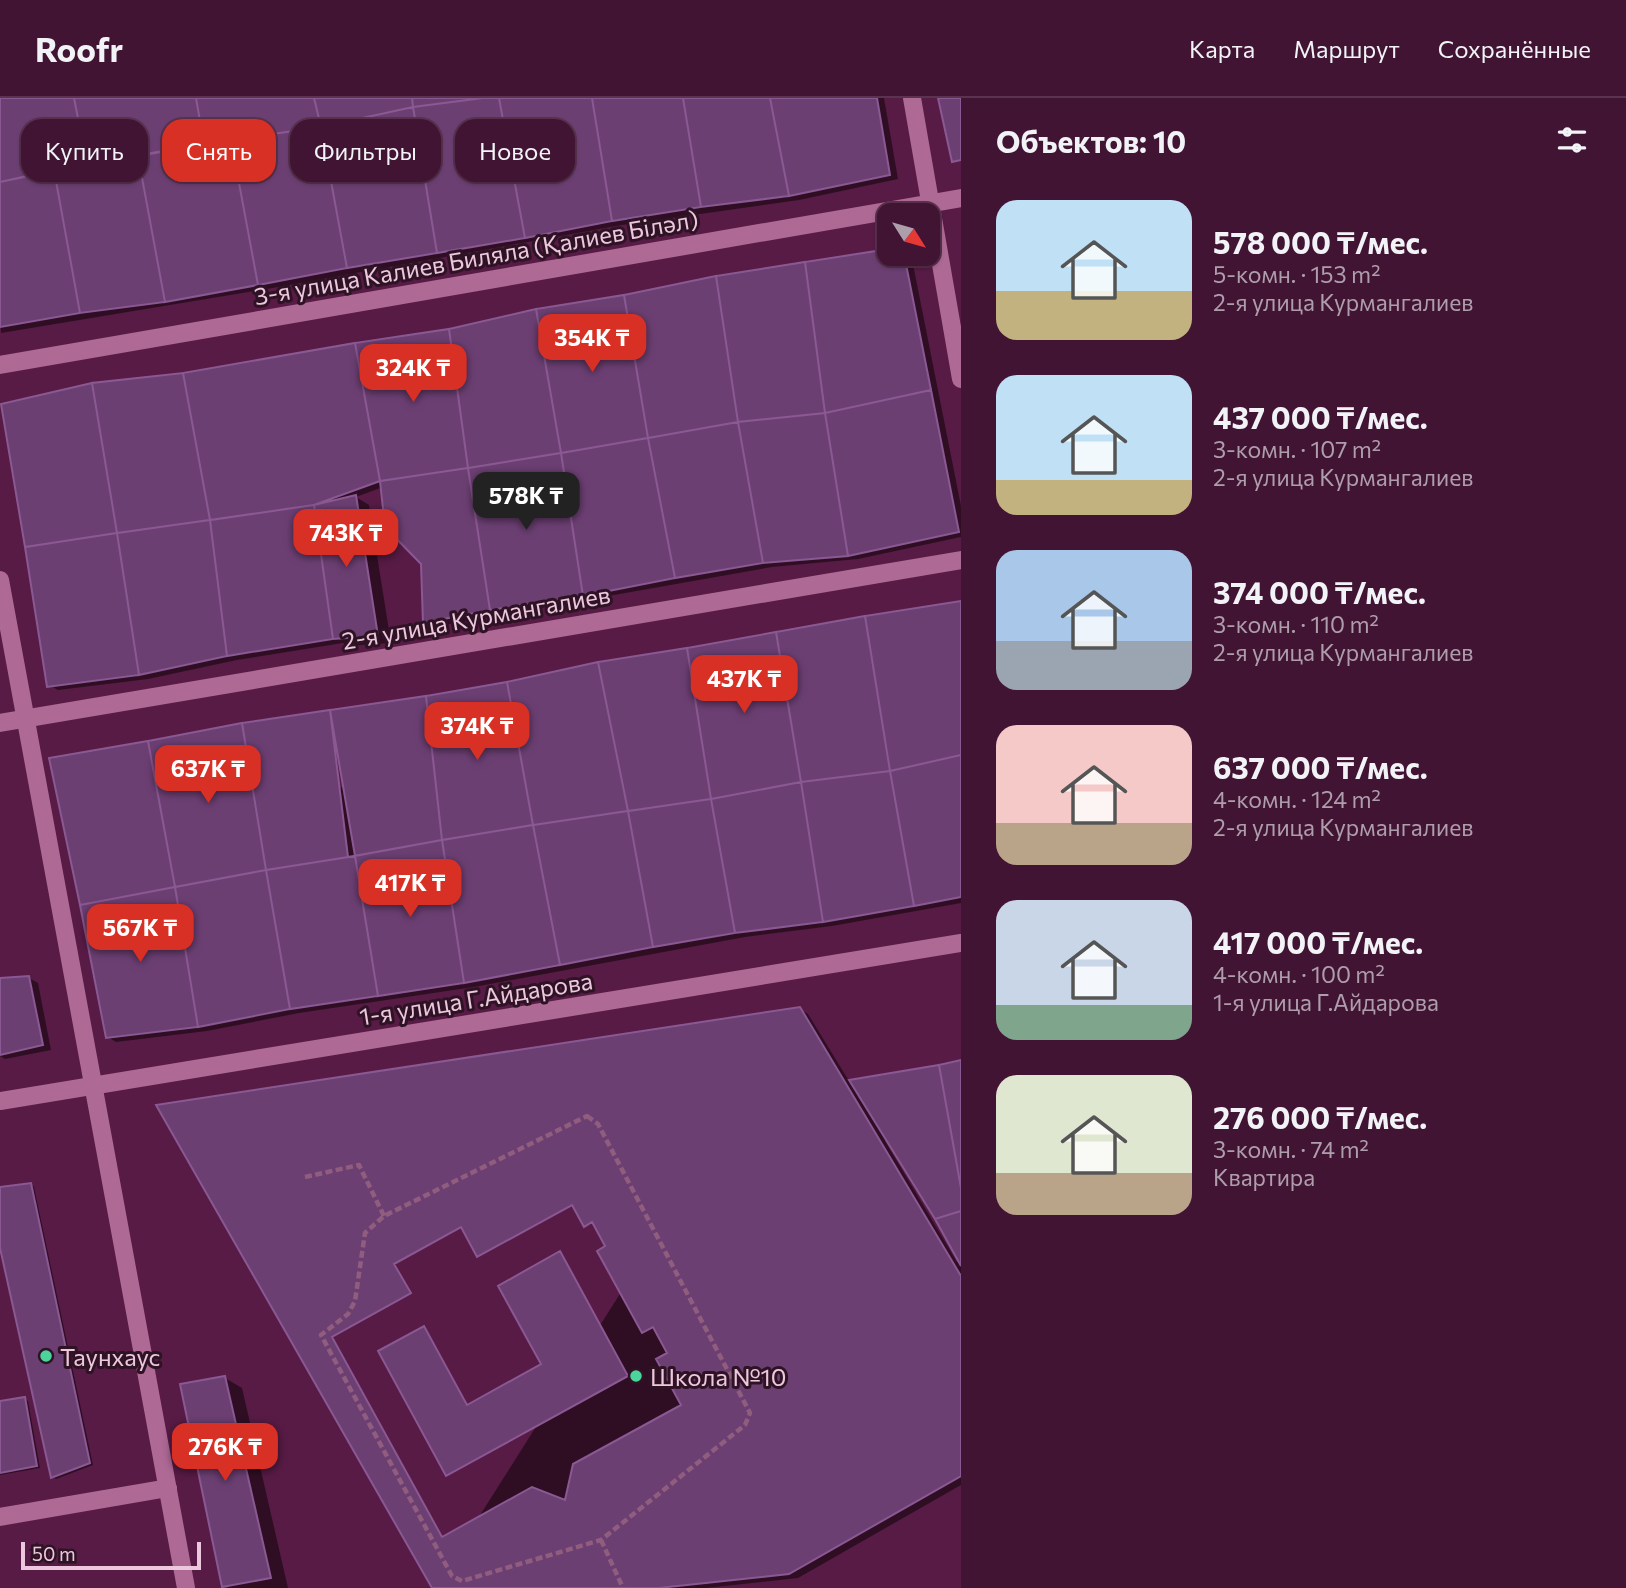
<!DOCTYPE html>
<html lang="ru">
<meta charset="utf-8">
<style>
:root{--surface:#421434;--page:#4c2140;--text:#f1f3f6;--muted:#ae9eac;--line:#5a334f;--accent:#d93025}
body{margin:0;font-family:Commissioner,sans-serif;background:var(--page);color:var(--text);height:100vh;display:flex;flex-direction:column;font-size:26px;white-space:nowrap}
*{box-sizing:border-box;margin:0}
p{font-size:23px;color:var(--muted)}
.icon{flex:none;width:38px;height:38px;fill:none;stroke:currentColor;stroke-width:2;stroke-linecap:round;stroke-linejoin:round}
.map{position:relative;flex:1;overflow:hidden}
.drawer{display:flex;flex-direction:column;background:var(--surface);width:665px}
.drawer>*{flex:none}
.hud{position:absolute;left:21px;top:21px;width:665px;height:63px;display:flex;gap:14px}
.needle{width:46px;rotate:127deg}
.controls{position:absolute;left:877px;top:105px;display:grid;gap:14px}
.controls a{display:grid;place-items:center;width:63px;height:63px;border-radius:14px;background:var(--surface);box-shadow:0 2px 5px #0004,0 0 0 2px var(--line);font-size:35px}
.scale{position:absolute;left:21px;bottom:18px;width:180px;box-sizing:border-box;padding-left:7px;border:4px solid #edc7dd;border-top:0;font-size:19px;line-height:24px;white-space:nowrap;color:#edc7dd;-webkit-text-stroke:5px #2e1325;paint-order:stroke}
.price{position:absolute;translate:-50% -60px;padding:0 16px;border-radius:14px;background:var(--accent);color:#fff;font-size:23px;line-height:46px;filter:drop-shadow(0 2px 4px #0008)}
.price::after{content:'';position:absolute;left:50%;top:42px;width:21px;height:16px;margin-left:-10px;background:inherit;clip-path:polygon(0 0,100% 0,50% 100%)}
.price.on{background:#222;color:#fff}
ul{padding:0;list-style:none}
li{display:flex;align-items:center;gap:21px;height:175px;padding:0 35px}
li span{display:grid;place-items:center;flex:none;width:196px;height:140px;border-radius:21px;color:#555}
li>.icon{margin-inline-start:auto}
span .icon{width:84px;height:84px;fill:#fffc;stroke-width:1}
li b{font-size:30px}
h2{display:flex;justify-content:space-between;align-items:center;height:84px;padding:0 35px;font-size:30px}
.pill{padding:0 24px;border-radius:21px;background:var(--surface);box-shadow:0 2px 5px #0004,0 0 0 2px var(--line);font-size:24px;line-height:63px}
.pill.on{background:var(--accent);color:#fff}
header{display:flex;align-items:center;gap:42px;box-sizing:border-box;height:98px;padding:0 35px;background:var(--surface);border-bottom:2px solid var(--line)}
header strong{font-size:33px}
nav{display:flex;gap:38px;margin-inline-start:auto;font-size:24px}
main{display:flex;flex:1;min-height:0}
.map>svg:first-child{display:block}
.shadow{fill:#0007;fill-rule:evenodd}
.building{fill:#6c3f73;stroke:#8a5892;stroke-width:2;fill-rule:evenodd}
.lines{fill:none;stroke-linecap:round;stroke-linejoin:round}
.path{stroke:#915d7f;stroke-width:4.5;stroke-dasharray:7 3.5;stroke-linecap:butt}
.minor{stroke:#ae6995;stroke-width:18}
.tertiary{stroke:#ae6995;stroke-width:18}
.poi-dot{fill:#4bd49b;stroke:#2e1325;stroke-width:2.5}
.labels{text-anchor:middle;dominant-baseline:central;stroke-width:6;stroke-linejoin:round;paint-order:stroke}
.street-label{font-size:24px;fill:#edc7dd;stroke:#2e1325}
.poi-label{font-size:24px;fill:#edc7dd;stroke:#2e1325;text-anchor:start}
</style>
<header>
<strong>Roofr</strong>
<nav><a>Карта</a><a>Маршрут</a><a>Сохранённые</a></nav>
</header>
<main>
<div class="map">
<svg width="961" height="1490" viewBox="0 0 961 1490">
<rect width="100%" height="100%" fill="#581b45"/>
<path class="shadow" d="M0,0h884l14,81 -99,21 -177,25 -355,64 -266,44z
M889,153v3h22l50,252v31l-103,22 -86,8 -339,60 -8,-5 -3,-59 -39,-76 -27,10 13,8 22,138 -44,3 -4,-3 -106,17 -89,19 -90,11 -9,-5 135,-310 265,-45 87,-19 180,-33z
M961,505v300l-129,23 -87,11 -271,50 -175,26 -92,18 -91,11 -8,-5 318,-340 173,-33z
M29,880l9,5 13,67 -46,9 -5,-3v-76z
M800,911l8,5 41,67 112,-19v423l-163,93 -92,10h-272zM888,1041l72,121 -3,2 -72,-121z
M31,1086l3,3 59,278 -37,14 -3,-2 -53,-237v-51z
M225,1280l17,10 46,200h-60l-5,-3z
M25,1301l3,2 12,67 -40,7v-72z"/>
<path class="building" d="M0,0h74l13,66 -87,18z
M74,0h122l8,46 -117,20z
M196,0h118l7,29 -117,17z
M314,0h98l1,9 -92,20z
M412,0h71l-70,9z
M483,0h16l26,140 -88,15 -24,-146z
M499,0h93l20,123 -87,17z
M592,0h91l18,109 -89,14z
M683,0h87l19,98 -88,11z
M770,0h107l13,77 -101,21z
M938,0h23v62l-9,2z
M413,9l24,146 -90,15 -26,-141z
M321,29l26,141 -89,17 -27,-145z
M231,42l27,145 -93,17 -27,-146z
M138,58l27,146 -85,11 -26,-143z
M54,72l26,143 -80,14v-145z
M889,151v5h15l27,136 -106,23 -20,-151z
M805,164l20,151 -87,9 -22,-146z
M716,178l22,146 -90,16 -24,-143z
M624,197l24,143 -87,15 -25,-144z
M536,211l25,144 -93,15 -19,-139z
M449,231l19,139 -88,13 -25,-138z
M355,245l25,138 -66,24 -104,15 -27,-147z
M183,275l27,147 -93,13 -25,-150z
M92,285l25,150 -92,14 -24,-143z
M931,292l28,142 -111,24 -23,-143z
M825,315l23,143 -85,7 -25,-141z
M738,324l25,141 -88,15 -27,-140z
M648,340l27,140 -92,18 -22,-143z
M561,355l22,143 -93,14 -22,-142z
M468,370l22,142 -67,13 -2,-59 -36,-37 -5,-46z
M356,397l22,141 -45,3 -19,-134z
M314,407l19,134 -106,17 -17,-136z
M210,422l17,136 -88,19 -22,-142z
M117,435l22,142 -92,12 -22,-140z
M961,503v154l-71,16 -25,-155z
M865,518l25,155 -89,11 -25,-150z
M776,534l25,150 -90,17 -24,-151z
M687,550l24,151 -83,12 -30,-149z
M598,564l30,149 -95,14 -26,-143z
M507,584l26,143 -91,15 -16,-144z
M426,598l16,144 -94,17 -18,-147z
M330,612l25,146 -89,14 -24,-147z
M242,625l24,147 -91,17 -27,-146z
M148,643l27,146 -95,18 -31,-147z
M961,657v142l-47,9 -24,-135z
M890,673l24,135 -91,16 -22,-140z
M801,684l22,140 -88,11 -24,-134z
M711,701l24,134 -82,14 -25,-136z
M628,713l25,136 -93,18 -27,-140z
M533,727l27,140 -96,18 -22,-143z
M442,742l22,143 -86,13 -23,-140z
M355,758l23,140 -88,13 -24,-139z
M266,772l24,139 -92,18 -23,-140z
M175,789l23,140 -92,11 -26,-133z
M29,878l14,69 -43,10v-77z
M800,909l161,269v200l-172,98 -130,14h-227l-276,-483z
M961,962v128l-22,-123z
M939,967l22,123v23l-26,8 -86,-139z
M31,1085l59,280 -39,15 -51,-230v-61z
M572,1107l12,22 8,-5 13,24 -8,5 45,82 11,-6 14,26 -11,6 25,46 -108,59 -8,36 -33,-13 -90,50 -110,-200 79,-44 -17,-29 67,-37 16,30zM560,1153l68,125 -182,100 -68,-125 46,-25 43,79 74,-41 -43,-78z
M961,1113v55l-26,-47z
M225,1278l46,202 -49,9 -42,-203z
M25,1299l12,69 -37,7v-72z"/>
<g class="lines">
<path class="path" d="M587,1018l11,8 152,289 -5,12 -144,115 -139,41 -10,-5 -131,-241 27,-21 7,-13 10,-68 19,-17z
M305,1079l54,-12 25,51
M601,1442l22,48"/>
<path class="minor" d="M912,0l49,281
M0,267l961,-167
M0,625l961,-163
M0,1003l961,-158
M0,1419l168,-29"/>
<path class="tertiary" d="M0,482l186,1008"/>
</g>
<g class="poi-dot">
<circle cx="46" cy="1258" r="7"/>
<circle cx="636" cy="1278" r="7"/>
</g>
<g class="labels">
<g class="street-label">
<text transform="translate(476 159) rotate(-10)">3-я улица Калиев Биляла (Қалиев Біләл)</text>
<text transform="translate(476 519) rotate(-10)">2-я улица Курмангалиев</text>
<text transform="translate(476 900) rotate(-9)">1-я улица Г.Айдарова</text>
</g>
<g class="poi-label">
<text x="60" y="1258">Таунхаус</text>
<text x="650" y="1278">Школа №10</text>
</g>
</g>
</svg>
<div class="controls">
<a><svg class="needle" viewBox="-14 -14 28 28"><path d="M0-13l5 13h-10z" fill="#e53935"/><path d="M0 13l5-13h-10z" fill="#ae9eac"/></svg></a>
</div>
<div class="scale">50 m</div>
<b class="price" style="left:592px;top:276px">354K ₸</b>
<b class="price" style="left:413px;top:306px">324K ₸</b>
<b class="price on" style="left:526px;top:434px">578K ₸</b>
<b class="price" style="left:346px;top:471px">743K ₸</b>
<b class="price" style="left:744px;top:617px">437K ₸</b>
<b class="price" style="left:477px;top:664px">374K ₸</b>
<b class="price" style="left:208px;top:707px">637K ₸</b>
<b class="price" style="left:410px;top:821px">417K ₸</b>
<b class="price" style="left:140px;top:866px">567K ₸</b>
<b class="price" style="left:225px;top:1385px">276K ₸</b>
<div class="hud">
<a class="pill">Купить</a>
<a class="pill on">Снять</a>
<a class="pill">Фильтры</a>
<a class="pill">Новое</a>
</div>
</div>
<section class="drawer">
<h2>Объектов: 10<svg class="icon" aria-label="filters" viewBox="0 0 24 24"><path d="M4 7h16M4 17h16"/><circle cx="9" cy="7" r="2"/><circle cx="15" cy="17" r="2"/></svg></h2>
<ul>
<li><span style="background:linear-gradient(#bfe0f5 65%,#c2b280 0)"><svg class="icon" aria-label="home" viewBox="0 0 24 24"><path d="M3 11l9-7 9 7M6 9v11h12V9"/></svg></span><div><b>578 000 ₸/мес.</b><p>5-комн. · 153 m²</p><p>2-я улица Курмангалиев</p></div></li>
<li><span style="background:linear-gradient(#bfe0f5 75%,#c2b280 0)"><svg class="icon" aria-label="home" viewBox="0 0 24 24"><path d="M3 11l9-7 9 7M6 9v11h12V9"/></svg></span><div><b>437 000 ₸/мес.</b><p>3-комн. · 107 m²</p><p>2-я улица Курмангалиев</p></div></li>
<li><span style="background:linear-gradient(#a9c7e8 65%,#9aa5b1 0)"><svg class="icon" aria-label="home" viewBox="0 0 24 24"><path d="M3 11l9-7 9 7M6 9v11h12V9"/></svg></span><div><b>374 000 ₸/мес.</b><p>3-комн. · 110 m²</p><p>2-я улица Курмангалиев</p></div></li>
<li><span style="background:linear-gradient(#f6c9c9 70%,#b9a48a 0)"><svg class="icon" aria-label="home" viewBox="0 0 24 24"><path d="M3 11l9-7 9 7M6 9v11h12V9"/></svg></span><div><b>637 000 ₸/мес.</b><p>4-комн. · 124 m²</p><p>2-я улица Курмангалиев</p></div></li>
<li><span style="background:linear-gradient(#c9d6e8 75%,#7fa58c 0)"><svg class="icon" aria-label="home" viewBox="0 0 24 24"><path d="M3 11l9-7 9 7M6 9v11h12V9"/></svg></span><div><b>417 000 ₸/мес.</b><p>4-комн. · 100 m²</p><p>1-я улица Г.Айдарова</p></div></li>
<li><span style="background:linear-gradient(#dfe7d0 70%,#b9a48a 0)"><svg class="icon" aria-label="home" viewBox="0 0 24 24"><path d="M3 11l9-7 9 7M6 9v11h12V9"/></svg></span><div><b>276 000 ₸/мес.</b><p>3-комн. · 74 m²</p><p>Квартира</p></div></li>
</ul>
</section>
</main>
